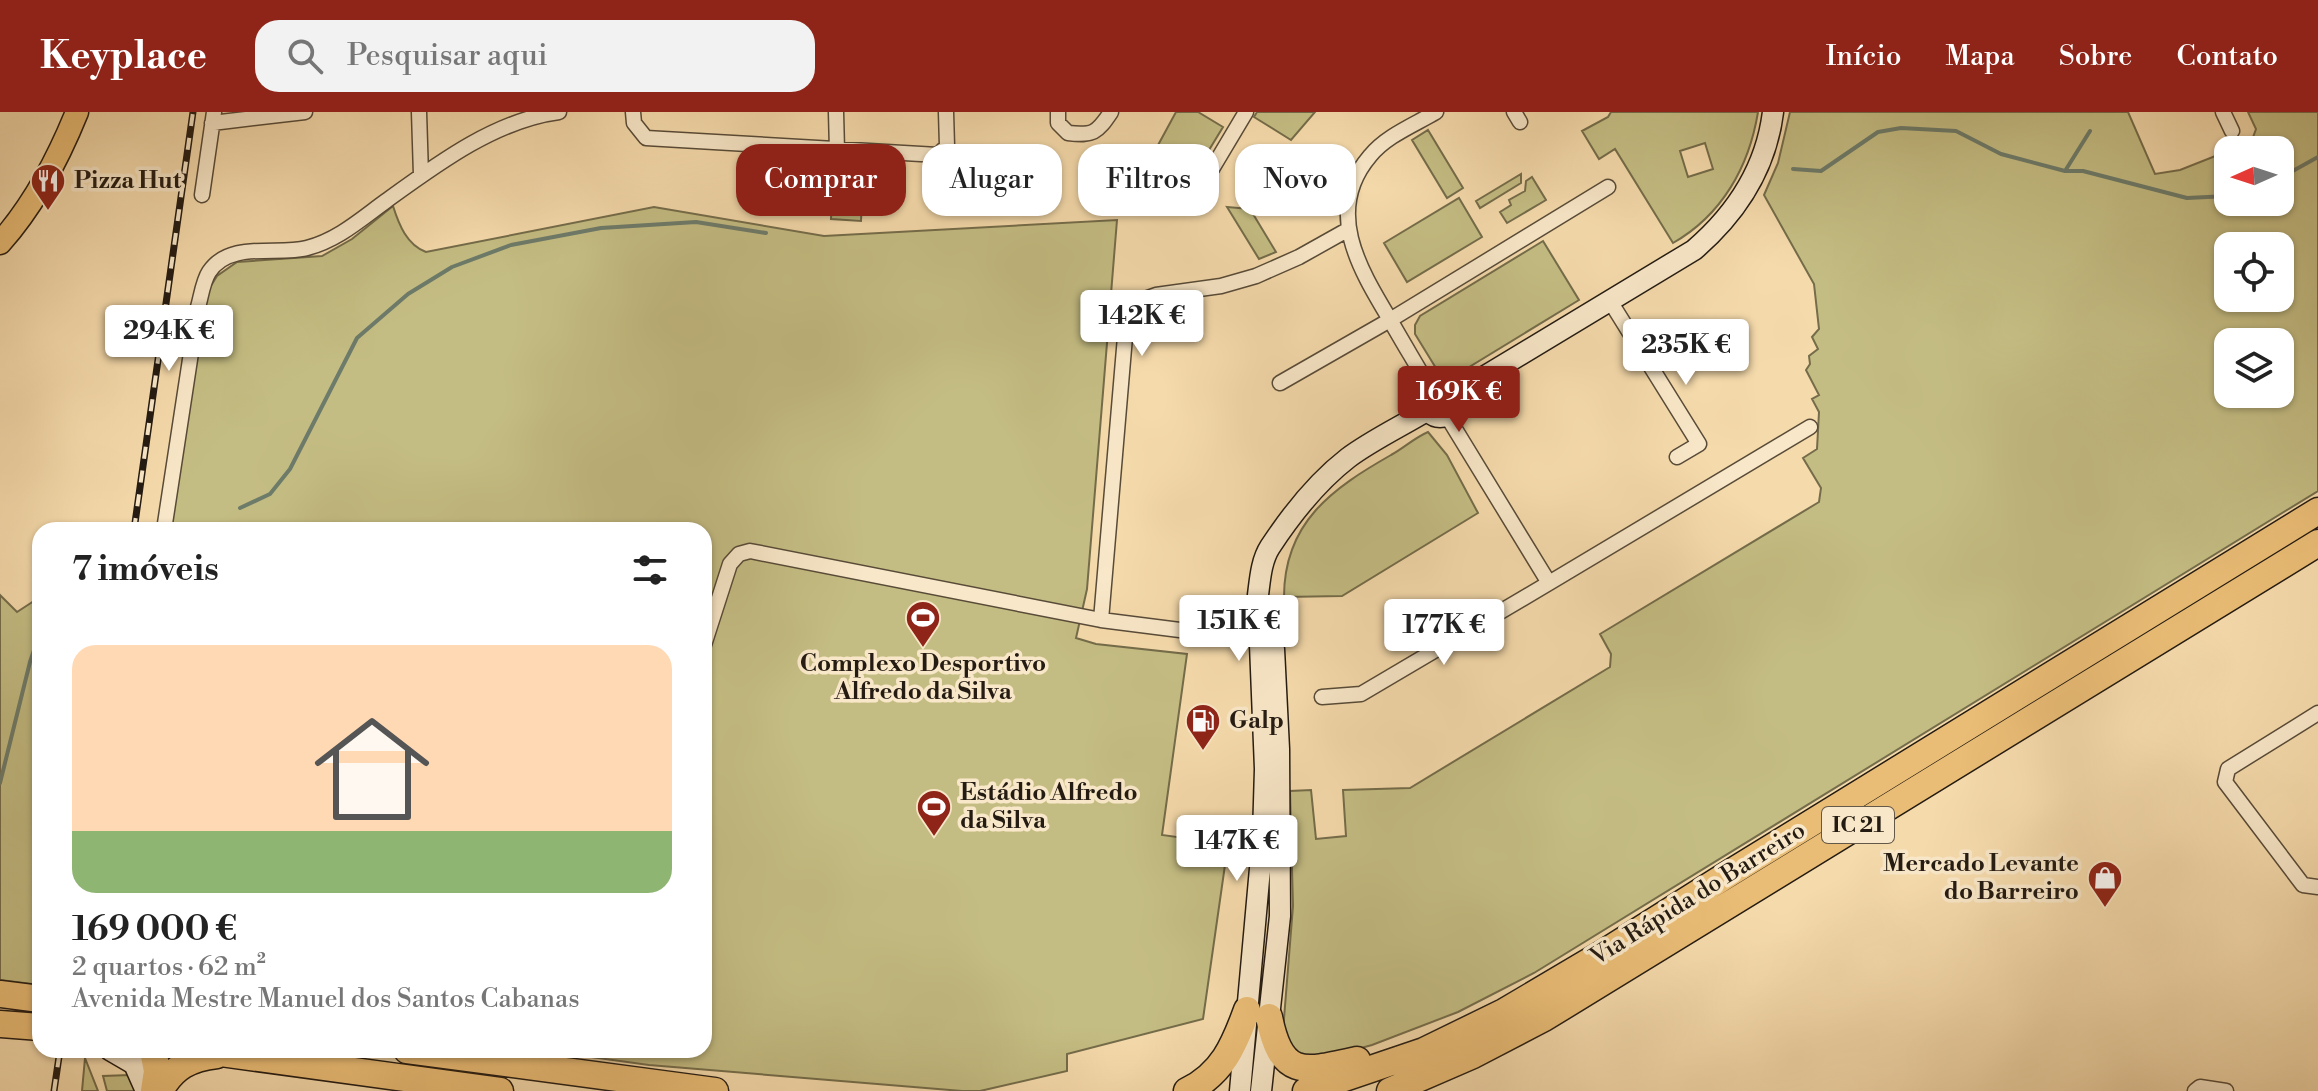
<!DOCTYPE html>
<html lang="pt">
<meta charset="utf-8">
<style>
:root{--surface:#fff;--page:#f2f2f2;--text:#222;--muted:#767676;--line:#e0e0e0;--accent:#8f2418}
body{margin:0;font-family:"Libre Bodoni",serif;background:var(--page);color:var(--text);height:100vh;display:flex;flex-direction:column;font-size:30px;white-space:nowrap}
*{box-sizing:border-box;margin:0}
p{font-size:26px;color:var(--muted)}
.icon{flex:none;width:44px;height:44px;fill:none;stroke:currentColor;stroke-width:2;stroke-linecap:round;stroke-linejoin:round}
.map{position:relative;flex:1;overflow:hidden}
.drawer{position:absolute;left:32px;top:410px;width:680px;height:536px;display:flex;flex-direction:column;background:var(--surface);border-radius:24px;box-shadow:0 2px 6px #0004}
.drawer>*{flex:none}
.top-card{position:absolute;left:736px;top:32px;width:760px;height:72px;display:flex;gap:16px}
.needle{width:52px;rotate:267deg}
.buttons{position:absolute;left:2214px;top:24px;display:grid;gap:16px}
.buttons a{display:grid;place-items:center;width:80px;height:80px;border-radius:16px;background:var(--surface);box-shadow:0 2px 6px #0004;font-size:40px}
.price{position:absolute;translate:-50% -68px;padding:0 18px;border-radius:8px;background:#fff;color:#222;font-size:26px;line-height:52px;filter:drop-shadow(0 2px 4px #0008)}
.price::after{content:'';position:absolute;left:50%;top:48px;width:24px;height:18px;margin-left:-12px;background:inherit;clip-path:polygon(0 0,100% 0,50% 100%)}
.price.current{background:var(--accent);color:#fff}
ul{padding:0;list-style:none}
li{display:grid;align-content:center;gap:16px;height:424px;padding:0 40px}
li+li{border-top:2px solid var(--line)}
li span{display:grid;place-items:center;height:248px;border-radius:24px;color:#555}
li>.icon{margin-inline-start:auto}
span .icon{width:144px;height:144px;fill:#fffc;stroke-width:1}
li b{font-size:34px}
h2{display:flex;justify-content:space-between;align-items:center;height:96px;padding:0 40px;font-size:34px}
.pill{padding:0 28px;border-radius:24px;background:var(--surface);box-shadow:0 2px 6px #0004;font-size:28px;line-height:72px}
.pill.current{background:var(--accent);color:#fff}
header{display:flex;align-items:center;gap:48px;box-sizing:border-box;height:112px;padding:0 40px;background:var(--accent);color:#fff}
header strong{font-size:38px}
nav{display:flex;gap:44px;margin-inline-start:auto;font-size:28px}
.search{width:560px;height:72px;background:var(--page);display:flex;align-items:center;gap:20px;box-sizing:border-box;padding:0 28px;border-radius:24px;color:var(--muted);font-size:30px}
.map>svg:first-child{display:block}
.green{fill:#c4bd83;stroke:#746c4a;stroke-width:2;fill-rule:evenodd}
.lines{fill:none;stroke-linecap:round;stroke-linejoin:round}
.stream{stroke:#6d7b6a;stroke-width:4}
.street-casing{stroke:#584b38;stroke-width:17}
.secondary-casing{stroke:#241b12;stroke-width:23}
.primary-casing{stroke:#241b12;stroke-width:25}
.highway-casing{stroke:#241b12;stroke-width:29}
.street{stroke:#f8e7c8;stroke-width:14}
.secondary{stroke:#f8e7c8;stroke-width:20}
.primary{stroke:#eabd76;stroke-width:22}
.highway{stroke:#eabd76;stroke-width:26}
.rail-casing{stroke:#241b12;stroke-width:7}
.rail{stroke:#f8e7c8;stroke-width:4;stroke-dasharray:12;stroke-linecap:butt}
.labels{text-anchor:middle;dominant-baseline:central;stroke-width:7;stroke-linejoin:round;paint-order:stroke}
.shield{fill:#f8e7c8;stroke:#645849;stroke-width:2}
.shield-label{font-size:22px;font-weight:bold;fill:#241b12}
.poi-label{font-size:24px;font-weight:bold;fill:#241b12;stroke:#f8e7c8;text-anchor:start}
.street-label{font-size:24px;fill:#241b12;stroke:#f8e7c8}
</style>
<header>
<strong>Keyplace</strong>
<div class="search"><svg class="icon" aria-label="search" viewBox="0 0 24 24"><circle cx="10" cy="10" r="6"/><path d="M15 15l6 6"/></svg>Pesquisar aqui</div>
<nav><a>Início</a><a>Mapa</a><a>Sobre</a><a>Contato</a></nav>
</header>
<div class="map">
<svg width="2318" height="979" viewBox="0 0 2318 979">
<rect width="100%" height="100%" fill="#f5daab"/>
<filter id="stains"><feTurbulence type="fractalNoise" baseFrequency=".0025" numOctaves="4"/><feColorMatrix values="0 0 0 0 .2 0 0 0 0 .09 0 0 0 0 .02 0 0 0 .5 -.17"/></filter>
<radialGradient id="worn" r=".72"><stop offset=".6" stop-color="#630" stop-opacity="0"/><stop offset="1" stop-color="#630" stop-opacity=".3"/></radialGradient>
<path class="green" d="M1176,0h22l25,15 -28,46 -38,-26z
M1257,0h58l-24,28 -37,-23z
M1611,0h147c-9,55 -36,103 -85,131l-58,-94 -16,10 -17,-28 26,-14zM1705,31l8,26 -25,8 -8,-26z
M1790,0h338l27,62 25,-4 48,-19v51h52v-52h-50l22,-10 4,-11 -8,-17h70v379l-784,482 -76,39 -86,33 -33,9 -44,2 -12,-25 10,-125 -3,-115 21,-1 5,49 30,-3 -3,-46 67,-2 200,-121 1,-13 -11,-20 219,-132 2,-14 -18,-30 14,-9 2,-37 -7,-13 7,-4 -13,-25 4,-6 -1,-8 9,-7 -6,-12 7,-8 -5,-45 -50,-89 14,-32zM2228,134h52v52h-52zM2228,230h52v52h-52z
M1428,18l35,58 -16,10 -35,-58z
M834,46l30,1 -3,62 -30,-2z
M1521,62v9l-41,25 -4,-7z
M1532,65l14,23 -39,23 -7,-11 11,-7 -2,-5 16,-9 1,-10z
M1459,86l23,39 -75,45 -23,-39z
M393,94c6,19 14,39 33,46l228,-45 170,29 293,-16 -30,369 -11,49 20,6 91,10 -25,181 66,9 -25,175 -136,35v17l-87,20h-18l-313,-26 -109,-15h164v-520h-534l34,-233 13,-21 20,-14 85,-6 30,-17z
M1227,95l23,2 26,43 -17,7z
M1543,129l36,59 -123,75 -12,1 -5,-3 -24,-39v-9l5,-9z
M1428,320l19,23 31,58 -136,83 -58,1c0,-75 49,-109 107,-142 13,-7 23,-17 37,-23z
M0,483l17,17 23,-15v388l-40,-5z
M85,946l13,33h-16z
M130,963l7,16h-30l-4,-15z"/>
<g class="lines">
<path class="stream" d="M1793,57l28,2 57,-39 23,-4 55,3 45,23 64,17h18l104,27 41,-2
M2065,59l25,-40
M2280,66l38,-21
M240,396l30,-14 20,-25 67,-131 51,-44 44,-27 59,-22 90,-17 95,-6 70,11
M0,671l30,-121 10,-29"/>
<defs>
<path id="street" d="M419,0l2,63
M633,0l1,11 12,15 292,17 9,-9 -1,-34
M836,0l1,38
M1058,0v11l10,10c25,3 29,0 43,-21
M1514,0l6,10
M2223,0l9,19
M212,11l93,-11
M1206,67l40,-67
M202,83l12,-83
M1610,189l89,143 -22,13
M1280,271l110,-63 218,-133
M1432,280c-14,-25 -29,-49 -43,-74 -30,-50 -65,-108 -19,-162 16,-20 44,-31 66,-44
M1447,304l102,167 261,-156
M164,418l34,-223c3,-10 5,-26 11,-35 21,-32 69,-16 98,-24 31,-8 54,-29 79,-47 51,-37 110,-81 173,-89
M1101,508l25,-295 16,-25 14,-5 65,-9 35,-10 43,-19 50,-28
M704,533l26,-81 9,-10 11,-3 351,69 126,16 46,-6
M1322,585l39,-3 188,-111
M2318,601l-90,56 -3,13 78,103 15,2
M2195,979l5,-4 26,4"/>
<path id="secondary" d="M1426 291a14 14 0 1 1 28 0a14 14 0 1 1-28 0Z
M1452,284l242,-146c43,-37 72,-81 79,-138
M110,938l24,14 12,27
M1240,979l23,-256 2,-66 -7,-174c2,-15 3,-34 12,-48 21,-32 47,-65 78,-89 24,-18 54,-32 80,-48
M1261,979l19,-175 -1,-167 -5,-100"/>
<path id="primary" d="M0,131c34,-38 58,-84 77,-131"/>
<path id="highway" d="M0,882l40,5
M1269,905c12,62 35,55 88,43
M0,912l40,3
M153,938l4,21 -3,20
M199,938l301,41
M407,938l308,41
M160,979c13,-24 30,-33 57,-36
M1187,979c35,-17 47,-45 60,-81
M1306,979l118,-40 80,-39 98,-58 128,-81 588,-362
M1390,979l83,-36 71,-37 774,-475"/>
</defs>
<use href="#street" class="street-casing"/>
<use href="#secondary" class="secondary-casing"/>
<use href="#primary" class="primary-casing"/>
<use href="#highway" class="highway-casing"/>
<use href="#street" class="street"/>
<use href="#secondary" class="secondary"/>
<use href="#primary" class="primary"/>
<use href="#highway" class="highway"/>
<defs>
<path id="rail" d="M134,418l59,-418
M54,979l6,-41"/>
</defs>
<use href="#rail" class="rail-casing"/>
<use href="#rail" class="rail"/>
</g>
<defs>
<symbol id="restaurant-pin" viewBox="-11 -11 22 30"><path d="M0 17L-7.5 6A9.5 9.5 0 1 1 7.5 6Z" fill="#8f2418" stroke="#f8e7c8"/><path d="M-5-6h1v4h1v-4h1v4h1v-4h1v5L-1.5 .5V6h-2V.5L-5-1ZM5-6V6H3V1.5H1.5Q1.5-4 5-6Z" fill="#fff"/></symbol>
<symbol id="stadium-pin" viewBox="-11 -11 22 30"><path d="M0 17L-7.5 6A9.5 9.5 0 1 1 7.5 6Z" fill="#8f2418" stroke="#f8e7c8"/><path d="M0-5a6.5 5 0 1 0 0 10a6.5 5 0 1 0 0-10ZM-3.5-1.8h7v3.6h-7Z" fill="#fff"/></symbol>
<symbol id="fuel-pin" viewBox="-11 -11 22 30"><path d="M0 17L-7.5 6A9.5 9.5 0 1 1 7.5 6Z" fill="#8f2418" stroke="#f8e7c8"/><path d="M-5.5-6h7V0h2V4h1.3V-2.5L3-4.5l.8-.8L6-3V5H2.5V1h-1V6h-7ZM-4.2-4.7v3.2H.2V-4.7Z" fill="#fff"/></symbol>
<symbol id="shop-pin" viewBox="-11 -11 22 30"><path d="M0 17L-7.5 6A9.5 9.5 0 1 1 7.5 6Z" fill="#8f2418" stroke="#f8e7c8"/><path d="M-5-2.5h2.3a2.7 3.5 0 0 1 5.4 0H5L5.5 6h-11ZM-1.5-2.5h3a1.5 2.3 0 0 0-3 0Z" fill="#fff"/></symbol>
</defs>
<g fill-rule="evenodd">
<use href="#restaurant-pin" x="28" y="49" width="40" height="54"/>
<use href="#stadium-pin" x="903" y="486" width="40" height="54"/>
<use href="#fuel-pin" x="1183" y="589" width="40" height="54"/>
<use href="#stadium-pin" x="914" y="675" width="40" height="54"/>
<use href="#shop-pin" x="2085" y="746" width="40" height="54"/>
</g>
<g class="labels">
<rect class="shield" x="1822" y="695" width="72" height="36" rx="6"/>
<g class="shield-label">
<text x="1858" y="713">IC 21</text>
</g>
<g class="poi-label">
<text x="74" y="69">Pizza Hut</text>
<text x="923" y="552" text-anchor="middle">Complexo Desportivo<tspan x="923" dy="28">Alfredo da Silva</tspan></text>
<text x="1229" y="609">Galp</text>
<text x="960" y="681">Estádio Alfredo<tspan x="960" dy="28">da Silva</tspan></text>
<text x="2079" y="752" text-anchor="end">Mercado Levante<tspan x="2079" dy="28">do Barreiro</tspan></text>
</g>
<g class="street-label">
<text transform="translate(1698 782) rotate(-32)">Via Rápida do Barreiro</text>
</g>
</g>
<rect width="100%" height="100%" filter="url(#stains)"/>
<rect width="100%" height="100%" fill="url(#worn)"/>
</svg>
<div class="buttons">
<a><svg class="needle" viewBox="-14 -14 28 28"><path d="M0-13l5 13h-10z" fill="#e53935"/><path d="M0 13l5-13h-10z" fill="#767676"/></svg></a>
<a><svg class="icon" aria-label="locate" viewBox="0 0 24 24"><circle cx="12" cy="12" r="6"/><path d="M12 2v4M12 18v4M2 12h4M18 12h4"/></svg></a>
<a><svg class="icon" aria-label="layers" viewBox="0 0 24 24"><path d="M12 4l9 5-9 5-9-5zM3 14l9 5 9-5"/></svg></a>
</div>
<b class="price" style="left:1142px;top:246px">142K €</b>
<b class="price" style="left:169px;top:261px">294K €</b>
<b class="price" style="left:1686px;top:275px">235K €</b>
<b class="price current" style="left:1459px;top:322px">169K €</b>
<b class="price" style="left:1239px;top:551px">151K €</b>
<b class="price" style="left:1444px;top:555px">177K €</b>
<b class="price" style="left:1237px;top:771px">147K €</b>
<div class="top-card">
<a class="pill current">Comprar</a>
<a class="pill">Alugar</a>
<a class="pill">Filtros</a>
<a class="pill">Novo</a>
</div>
<section class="drawer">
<h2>7 imóveis<svg class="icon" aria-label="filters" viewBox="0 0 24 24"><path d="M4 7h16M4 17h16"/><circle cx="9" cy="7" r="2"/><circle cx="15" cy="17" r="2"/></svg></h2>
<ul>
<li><span style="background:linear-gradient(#ffd9b3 75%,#8fb573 0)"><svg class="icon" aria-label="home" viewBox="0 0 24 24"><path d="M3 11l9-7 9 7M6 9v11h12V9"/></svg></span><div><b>169 000 €</b><p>2 quartos · 62 m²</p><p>Avenida Mestre Manuel dos Santos Cabanas</p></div></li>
</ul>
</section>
</div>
